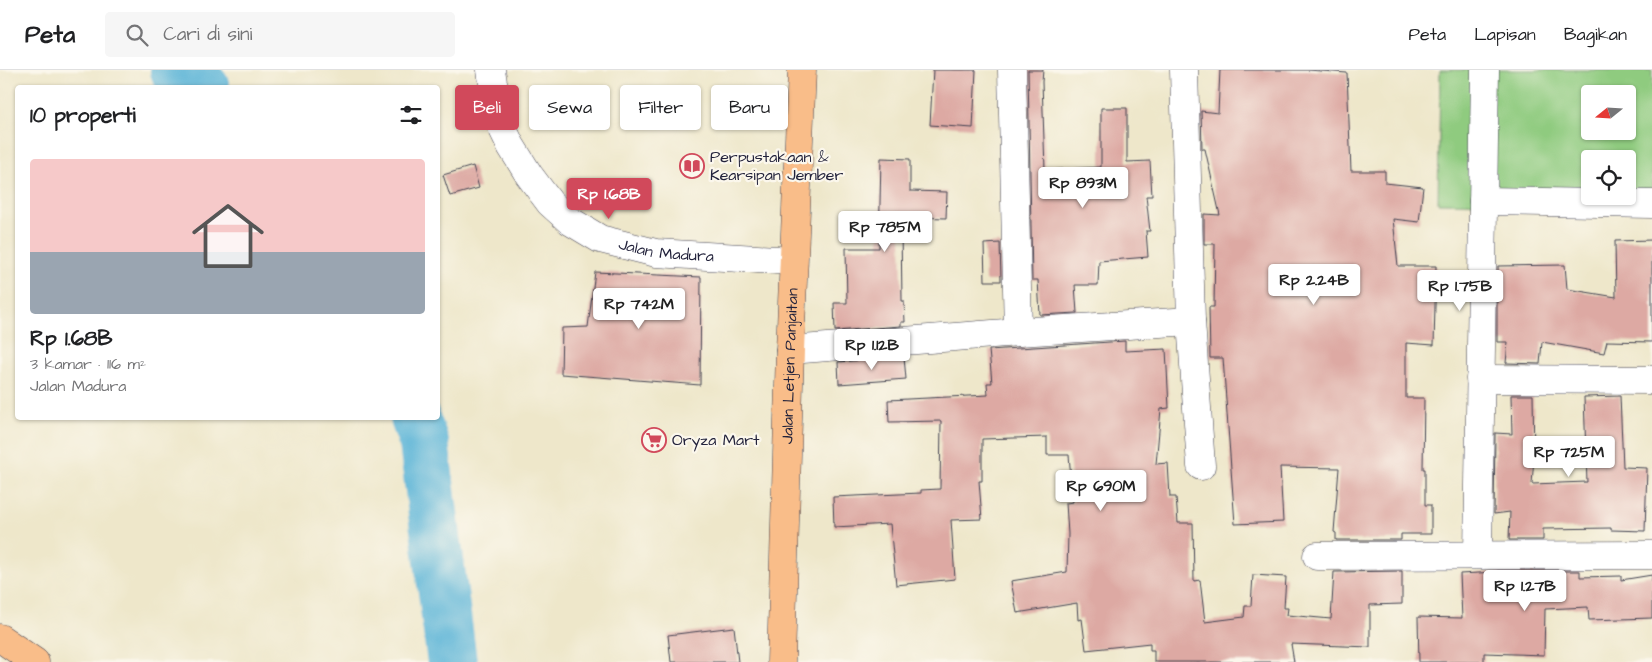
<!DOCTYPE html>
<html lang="id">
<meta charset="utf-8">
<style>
:root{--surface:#fff;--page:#f6f6f6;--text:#202124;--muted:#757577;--line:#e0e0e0;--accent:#d1495b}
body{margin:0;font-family:"Architects Daughter",sans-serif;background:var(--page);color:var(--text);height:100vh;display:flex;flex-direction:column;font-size:19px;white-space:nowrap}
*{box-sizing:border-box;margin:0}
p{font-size:16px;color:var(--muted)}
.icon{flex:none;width:28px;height:28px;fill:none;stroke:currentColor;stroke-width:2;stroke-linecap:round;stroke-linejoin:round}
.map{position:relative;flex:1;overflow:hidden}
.drawer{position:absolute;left:15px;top:15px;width:425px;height:335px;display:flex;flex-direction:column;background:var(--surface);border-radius:5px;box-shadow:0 1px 4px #0004}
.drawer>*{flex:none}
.top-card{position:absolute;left:455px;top:15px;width:475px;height:45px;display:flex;gap:10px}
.needle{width:32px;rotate:252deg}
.controls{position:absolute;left:1581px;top:15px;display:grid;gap:10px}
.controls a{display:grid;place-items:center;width:55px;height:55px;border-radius:5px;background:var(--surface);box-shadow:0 1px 4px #0004;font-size:25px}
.price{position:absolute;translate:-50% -42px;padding:0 11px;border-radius:5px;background:#fff;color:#222;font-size:16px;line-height:32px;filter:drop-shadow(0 1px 2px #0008)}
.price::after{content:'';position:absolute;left:50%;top:30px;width:15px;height:11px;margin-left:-8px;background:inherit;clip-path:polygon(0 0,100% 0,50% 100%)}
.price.on{background:var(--accent);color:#fff}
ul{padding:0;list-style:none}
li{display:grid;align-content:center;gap:10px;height:265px;padding:0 15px}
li+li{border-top:1px solid var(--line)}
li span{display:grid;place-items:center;height:155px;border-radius:5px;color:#555}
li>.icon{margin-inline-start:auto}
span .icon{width:90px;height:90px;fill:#fffc;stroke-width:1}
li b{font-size:21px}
h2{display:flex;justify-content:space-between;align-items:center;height:60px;padding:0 15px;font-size:21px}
.tag{padding:0 18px;border-radius:5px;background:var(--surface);box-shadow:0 1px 4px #0004;font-size:18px;line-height:45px}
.tag.on{background:var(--accent);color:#fff}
header{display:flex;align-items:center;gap:30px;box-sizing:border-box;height:70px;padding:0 25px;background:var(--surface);border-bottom:1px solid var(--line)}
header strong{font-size:24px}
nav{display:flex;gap:28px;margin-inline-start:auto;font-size:18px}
.search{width:350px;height:45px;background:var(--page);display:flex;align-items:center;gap:12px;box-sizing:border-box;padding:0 18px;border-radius:5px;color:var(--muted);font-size:19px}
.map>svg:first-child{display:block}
.green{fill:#8fcb7f;stroke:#58765d;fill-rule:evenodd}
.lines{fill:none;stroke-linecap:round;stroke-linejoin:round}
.river{stroke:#5ab4d7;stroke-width:50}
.building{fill:#dda9a3}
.minor-casing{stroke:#414050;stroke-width:29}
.major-casing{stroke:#414050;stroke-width:29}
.highway-casing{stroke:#414050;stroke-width:29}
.minor{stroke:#fff;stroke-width:28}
.major{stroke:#f9bd89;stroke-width:28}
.highway{stroke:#f9bd89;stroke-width:28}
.labels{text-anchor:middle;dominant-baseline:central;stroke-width:4.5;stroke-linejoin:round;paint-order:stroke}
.poi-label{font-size:16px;fill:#22223b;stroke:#fbf7ec;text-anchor:start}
.street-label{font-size:16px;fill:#22223b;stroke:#fbf7ec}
</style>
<header>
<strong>Peta</strong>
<div class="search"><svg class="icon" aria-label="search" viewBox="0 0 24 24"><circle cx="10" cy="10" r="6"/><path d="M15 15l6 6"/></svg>Cari di sini</div>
<nav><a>Peta</a><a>Lapisan</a><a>Bagikan</a></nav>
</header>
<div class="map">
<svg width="1652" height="592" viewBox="0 0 1652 592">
<rect width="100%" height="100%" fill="#fbf7ec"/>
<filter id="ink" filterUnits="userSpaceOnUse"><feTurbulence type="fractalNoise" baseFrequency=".02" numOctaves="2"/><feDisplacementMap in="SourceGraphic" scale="10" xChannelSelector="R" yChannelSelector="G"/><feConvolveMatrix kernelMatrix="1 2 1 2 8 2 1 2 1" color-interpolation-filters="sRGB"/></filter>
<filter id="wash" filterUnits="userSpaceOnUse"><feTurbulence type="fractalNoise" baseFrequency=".0096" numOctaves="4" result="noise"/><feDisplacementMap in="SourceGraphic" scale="20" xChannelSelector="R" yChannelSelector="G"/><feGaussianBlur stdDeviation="1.12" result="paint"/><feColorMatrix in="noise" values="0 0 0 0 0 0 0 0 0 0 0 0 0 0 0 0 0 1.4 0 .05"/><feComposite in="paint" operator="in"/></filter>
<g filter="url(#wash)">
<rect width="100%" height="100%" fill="#eee7ca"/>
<path class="green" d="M1440,0h212v136l-214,-3zM1590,24h38v37h-38zM1590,89h38v37h-38z"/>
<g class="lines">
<path class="river" d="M175,0l30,18
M415,348l9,25 28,219"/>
</g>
<g id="blocks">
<path class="building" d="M933,0h43l-3,58 -43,-3z
M1028,0h15l-1,12 3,88 56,-3v-59h26v54l23,-1 2,35h-6l4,35h-4l2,26 -49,4 -1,24h-23l2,28 -37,2 -2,-35h-6z
M1220,0h88l39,3 4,98h34v12l38,4 -4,35 -26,-3 5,47h38l-2,79 -28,-2v55h18l-1,71h2v36h6v29h-30v6h-65v-7l-2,-1 5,-64 -59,-1 3,55 -48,2 -12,-166h-13l-1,-51h5l1,-63h-11v-30l16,1 -15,-66h-3l-1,-38 17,2z
M881,88l29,1v32l37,1 -1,26 -37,-1v12h-8l1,72h2l1,21h-4v4l-66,5 -1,-28h13l-1,-55h33z
M473,96l6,22 -29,8 -7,-21z
M1652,170v102l-45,-1 -3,12 -62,-11 -2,22 -34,-1 2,-21h-11v-43h2l-1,-33 67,-1 2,24 49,8 -1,-56z
M1000,173l1,38h-16l-1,-37z
M595,202l106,5 -1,108 -139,-11 1,-46 26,-1z
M1125,271v10l41,-2 3,59 -8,1 -5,55 12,-1 2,34h6l2,26h15l1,58 6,-1 5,42 39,-5 1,-11h6l2,-31 33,2 -2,31h4l-1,7 44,4 3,-47 68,-1v33l-32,1v42l-79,-3 3,18h-140v-12h-4v-7l-64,7 -4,-31 -4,1 -1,-17 -60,10 -6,-32 56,-9 1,-38 -2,-31 7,-1 -4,-47h-22v-18l-65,2v42h-3l3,38 -31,1 4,59 -59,6 -6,-61 -56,3 -1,-30 88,-4v-3l19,-1 1,-68 -52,1 -1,-22 100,-5 -1,-12h5l-3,-33z
M904,287l2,22 -67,5 -1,-22z
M1511,325h22l1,62 -2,27 55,-2 -3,-85 36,-1 3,71 24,1 -2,63 -34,-1v-2l-68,1v11h-34l1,-28 -16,2 1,-81 17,1z
M1497,501h83v6l41,-1v4l31,-5v43l-63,2 -1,-13 -43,2 -1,46 -60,-2v9h-65l-1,-45 44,1 -2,-44 37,-2z
M734,557l4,35h-67l-3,-27z"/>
</g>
</g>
<g filter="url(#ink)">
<use href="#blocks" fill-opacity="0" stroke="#414050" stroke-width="1"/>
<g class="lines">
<defs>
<g id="minor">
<path id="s1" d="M491,0l8,51 12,25 18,29 21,28 20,18 30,18 56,14 137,8"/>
<path d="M1012,0l6,262"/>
<path d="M1184,0l7,251 10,145"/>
<path d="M1483,131l169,3"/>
<path d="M790,280l228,-18 173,-11"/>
<path d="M1480,309l172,1"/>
<path d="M1478,485l7,-485"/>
<path d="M1317,486l335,-1"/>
</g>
<path id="major" d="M0,568l35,24"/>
<g id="highway">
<path id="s2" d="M781,592l9,-312 12,-280"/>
</g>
</defs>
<use href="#minor" class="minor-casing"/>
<use href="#major" class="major-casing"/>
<use href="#highway" class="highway-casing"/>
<use href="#minor" class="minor"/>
<use href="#major" class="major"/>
<use href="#highway" class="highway"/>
</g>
</g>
<defs>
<symbol id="library-ring" viewBox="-11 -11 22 22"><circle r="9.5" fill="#fbf7ec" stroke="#d1495b" stroke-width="1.5"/><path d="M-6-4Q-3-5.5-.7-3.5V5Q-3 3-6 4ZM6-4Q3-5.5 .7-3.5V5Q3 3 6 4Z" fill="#d1495b"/></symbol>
<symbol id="supermarket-ring" viewBox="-11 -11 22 22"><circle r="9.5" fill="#fbf7ec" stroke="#d1495b" stroke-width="1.5"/><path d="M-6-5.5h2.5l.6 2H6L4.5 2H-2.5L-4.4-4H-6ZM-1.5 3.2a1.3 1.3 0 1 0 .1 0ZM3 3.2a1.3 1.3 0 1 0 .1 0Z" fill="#d1495b"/></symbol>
</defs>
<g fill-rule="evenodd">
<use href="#library-ring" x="678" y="82" width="28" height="28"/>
<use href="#supermarket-ring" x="640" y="356" width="28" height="28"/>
</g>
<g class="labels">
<g class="poi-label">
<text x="710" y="87">Perpustakaan &amp;<tspan x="710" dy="18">Kearsipan Jember</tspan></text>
<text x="672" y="370">Oryza Mart</text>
</g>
<g class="street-label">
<text stroke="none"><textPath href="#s1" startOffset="278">Jalan Madura</textPath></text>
<text stroke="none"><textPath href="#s2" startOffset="296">Jalan Letjen Panjaitan</textPath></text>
</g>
</g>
</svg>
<div class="controls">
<a><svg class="needle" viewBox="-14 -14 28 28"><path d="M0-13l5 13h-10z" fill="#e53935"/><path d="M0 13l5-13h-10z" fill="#757577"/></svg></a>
<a><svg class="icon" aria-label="locate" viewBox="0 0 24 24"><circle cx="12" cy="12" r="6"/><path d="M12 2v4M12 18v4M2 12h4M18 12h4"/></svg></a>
</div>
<b class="price" style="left:1083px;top:139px">Rp 893M</b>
<b class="price on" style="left:609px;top:150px">Rp 1.68B</b>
<b class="price" style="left:885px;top:183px">Rp 785M</b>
<b class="price" style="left:1314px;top:236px">Rp 2.24B</b>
<b class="price" style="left:1460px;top:242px">Rp 1.75B</b>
<b class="price" style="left:639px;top:260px">Rp 742M</b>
<b class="price" style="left:872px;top:301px">Rp 1.12B</b>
<b class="price" style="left:1569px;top:408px">Rp 725M</b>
<b class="price" style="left:1101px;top:442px">Rp 690M</b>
<b class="price" style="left:1525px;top:542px">Rp 1.27B</b>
<div class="top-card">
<a class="tag on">Beli</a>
<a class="tag">Sewa</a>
<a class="tag">Filter</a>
<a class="tag">Baru</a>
</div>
<section class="drawer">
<h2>10 properti<svg class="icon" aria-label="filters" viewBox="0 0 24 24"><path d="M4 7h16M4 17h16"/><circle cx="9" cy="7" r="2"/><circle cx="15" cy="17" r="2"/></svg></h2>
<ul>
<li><span style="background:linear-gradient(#f6c9c9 60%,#9aa5b1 0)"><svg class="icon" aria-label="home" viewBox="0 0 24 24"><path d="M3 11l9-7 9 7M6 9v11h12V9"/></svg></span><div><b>Rp 1.68B</b><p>3 kamar · 116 m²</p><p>Jalan Madura</p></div></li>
</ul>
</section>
</div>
